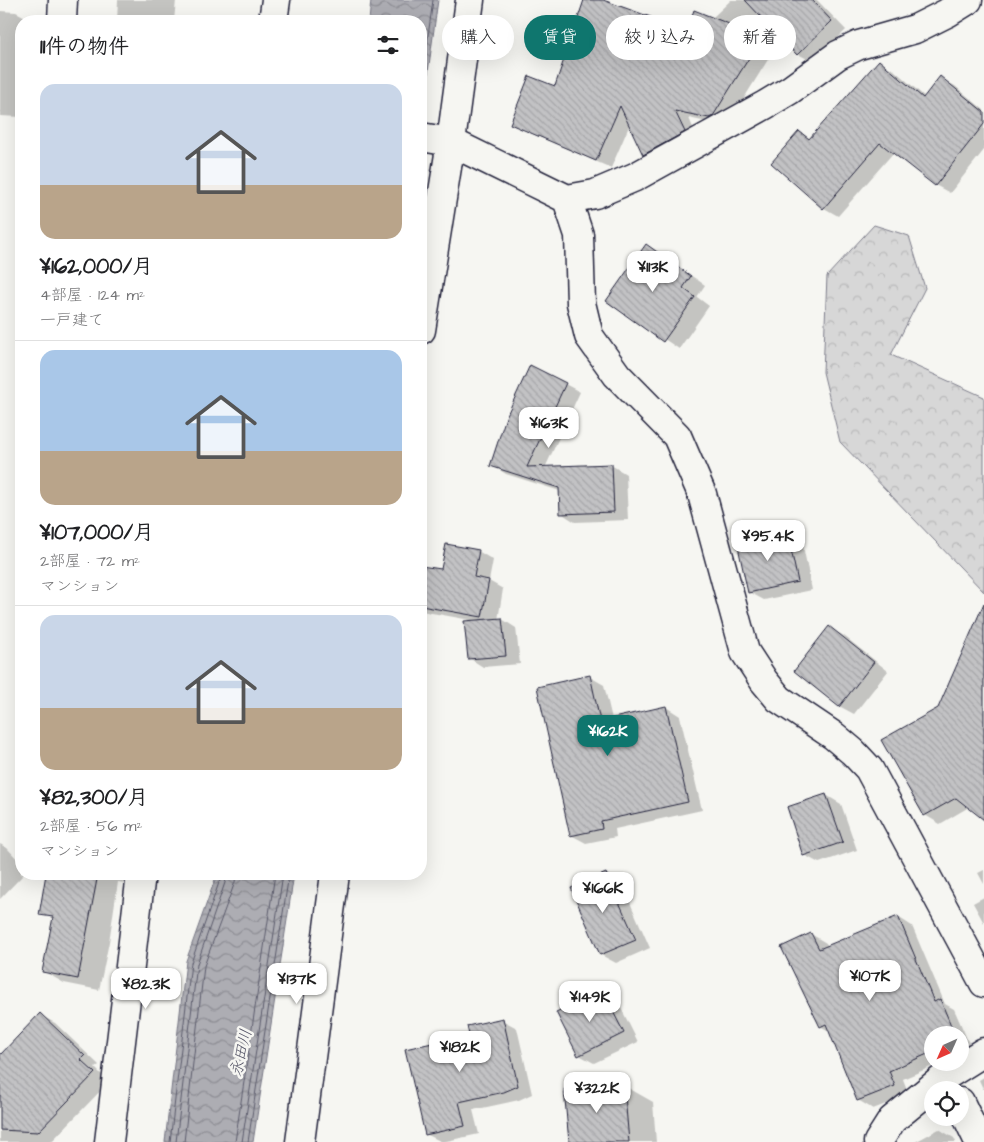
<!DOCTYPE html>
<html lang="ja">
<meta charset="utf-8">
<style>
:root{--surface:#fff;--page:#f2f2f2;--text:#202124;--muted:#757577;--line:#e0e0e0;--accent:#0f766e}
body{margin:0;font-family:"Architects Daughter","Klee One",sans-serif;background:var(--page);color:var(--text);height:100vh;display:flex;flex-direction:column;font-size:19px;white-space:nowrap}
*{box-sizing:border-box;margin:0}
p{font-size:16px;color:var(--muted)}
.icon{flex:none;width:28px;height:28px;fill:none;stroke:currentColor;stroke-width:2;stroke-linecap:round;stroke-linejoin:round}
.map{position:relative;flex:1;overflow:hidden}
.side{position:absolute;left:15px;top:15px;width:412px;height:865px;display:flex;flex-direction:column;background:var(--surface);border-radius:20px;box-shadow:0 5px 20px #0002}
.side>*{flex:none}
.top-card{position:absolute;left:442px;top:15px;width:466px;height:45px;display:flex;gap:10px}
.needle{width:32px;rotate:225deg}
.fabs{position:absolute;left:924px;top:1026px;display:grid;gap:10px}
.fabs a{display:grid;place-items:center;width:45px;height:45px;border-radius:50%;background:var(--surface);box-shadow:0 5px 20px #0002;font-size:25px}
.price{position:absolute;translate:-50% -42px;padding:0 11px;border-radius:10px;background:#fff;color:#222;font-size:16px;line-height:32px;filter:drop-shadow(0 1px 2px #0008)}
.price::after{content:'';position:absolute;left:50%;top:30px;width:15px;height:11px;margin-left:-8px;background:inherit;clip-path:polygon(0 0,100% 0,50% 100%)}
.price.current{background:var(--accent);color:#fff}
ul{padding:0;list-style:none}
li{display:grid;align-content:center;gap:10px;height:265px;padding:0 25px}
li+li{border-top:1px solid var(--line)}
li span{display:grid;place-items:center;height:155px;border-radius:15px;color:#555}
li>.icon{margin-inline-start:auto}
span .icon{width:90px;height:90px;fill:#fffc;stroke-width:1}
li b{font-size:21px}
h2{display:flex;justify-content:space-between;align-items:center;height:60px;padding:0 25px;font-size:21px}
.tag{padding:0 18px;border-radius:22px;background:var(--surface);box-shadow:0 5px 20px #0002;font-size:18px;line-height:45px}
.tag.current{background:var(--accent);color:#fff}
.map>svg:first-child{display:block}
.forest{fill:url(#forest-crowns);stroke:#7c7c89}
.water{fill:url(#water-waves);stroke:#757583}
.shadow{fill:#0003}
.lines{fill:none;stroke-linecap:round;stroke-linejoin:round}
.shore{stroke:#5a5a6b;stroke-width:1}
.building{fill:url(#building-back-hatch);stroke:#22223b}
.minor-casing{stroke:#22223b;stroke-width:31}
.minor{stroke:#f6f6f2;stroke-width:28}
.labels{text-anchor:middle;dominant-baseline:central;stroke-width:5;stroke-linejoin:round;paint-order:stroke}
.water-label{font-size:16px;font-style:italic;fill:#535365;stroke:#f6f6f2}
</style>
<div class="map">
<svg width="984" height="1142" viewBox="0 0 984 1142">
<defs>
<pattern id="forest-crowns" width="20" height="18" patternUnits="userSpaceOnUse" patternTransform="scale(1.25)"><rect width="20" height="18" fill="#d7d7d7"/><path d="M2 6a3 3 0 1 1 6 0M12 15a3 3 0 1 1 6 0" fill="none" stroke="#b8b8b9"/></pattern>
<pattern id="water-waves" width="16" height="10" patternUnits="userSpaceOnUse" patternTransform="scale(1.25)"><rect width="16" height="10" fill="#adadb3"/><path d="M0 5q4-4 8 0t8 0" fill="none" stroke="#8c8c93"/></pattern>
<pattern id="building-back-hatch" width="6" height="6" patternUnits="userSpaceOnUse" patternTransform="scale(1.25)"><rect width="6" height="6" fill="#c2c2c4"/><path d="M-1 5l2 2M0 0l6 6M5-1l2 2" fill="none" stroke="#a6a6a9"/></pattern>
</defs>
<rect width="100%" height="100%" fill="#f6f6f2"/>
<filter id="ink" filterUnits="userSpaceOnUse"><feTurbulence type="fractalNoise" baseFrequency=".02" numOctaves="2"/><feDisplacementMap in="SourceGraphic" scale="10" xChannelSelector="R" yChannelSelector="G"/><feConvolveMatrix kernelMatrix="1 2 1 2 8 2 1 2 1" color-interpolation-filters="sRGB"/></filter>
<g filter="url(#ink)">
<path class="forest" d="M874,225l35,11 16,52 -34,67 93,42v195l-144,-150 -17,-70 4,-96z"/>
<path class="water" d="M371,0h67l-17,123v-102h-52z
M217,874h77l-41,268h-88l21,-181z"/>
<path class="shadow" d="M118,0h58l-2,21h-57z
M586,0h13l89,31 24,-13 19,-18h86l29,30 -33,32 -15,-8 -16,-17 -54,87 -4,2 -35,-8 9,22 -40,22 -14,-8 -14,-30 -19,44 -85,-37 -14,-8 43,-35z
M0,11l16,1 15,8 -10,1v96l-21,-1z
M879,62l15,8 31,27 15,-19 15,8 29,24v40l-34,43 -15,-8 -41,-33 -56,64 -14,-8 -24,-76 11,7z
M647,246l58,39 -8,12 12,9 -30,43 -71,-48z
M565,384l15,8 -35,76 66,-3 15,9 2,46 -53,2 -14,-9 -1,-22 -54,-17 -14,-9z
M787,533l15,8 10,49 -48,10 -15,-8z
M478,551l15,9 -4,21 14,8 -5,31 4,-1 14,9 4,36 -37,3 -14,-9 7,-37 -55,-10v-44l21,4z
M830,628l14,8 44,35 -34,43 -15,-8z
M984,645v173l-15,-11 -29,17 -15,-9 -42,-75 56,-31z
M590,677l14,8 8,34 54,-12 14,9 22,94 -87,19 1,8 -30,6 -15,-8z
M826,795l15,9 16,46 -38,13 -15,-8z
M0,844l7,4 14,15v11h3l-24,25z
M984,870v14l-6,-11z
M55,874h82l-2,11 -17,-3 -9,60 -10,48 -35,-7 -21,-12 11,-52 -6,-3z
M606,874l15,8 29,66 -34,15 -15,-8 -29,-66z
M984,897v26l-11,-20z
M898,917l14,9 33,78 9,5 18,41 -12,5v-20h-28v27h10l-39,17 6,16 -36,14 -15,-9 -27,-68 -11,-6 -9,-92 15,9 2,4z
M602,991l15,9 21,42 -44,21 -15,-8z
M40,1015l15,8 44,42 -4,3 14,14 -58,60h-51v-66z
M502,1020l15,8 15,66 -13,6 -46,10 6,24 -37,8 -16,-8 45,-98z
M984,1077v14l-5,-11z
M623,1085l30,17 3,40h-86z
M939,1129l15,9 2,4h-41z"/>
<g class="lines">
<path class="shore" d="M421,87l12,-87
M170,1142l21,-179 31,-89
M176,1142l21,-178 31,-90
M184,1142l20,-176 31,-84 1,-8
M235,1142l40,-268
M242,1142l41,-268
M248,1142l41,-268"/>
</g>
<path class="building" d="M584,0h19l84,30 7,-20 68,27 -49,79 -4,2 -34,-7 10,21 -42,23 -23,-49 -24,55 -86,-37 19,-48 26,10z
M745,0h67l20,21 -35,34z
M879,60l44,38 17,-22 44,36v12l-49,62 -55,-43 -57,66 -52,-46 28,-32 10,8z
M646,244l45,32 -8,12 12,9 -32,45 -57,-41z
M530,365l36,18 -39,84 85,-3 2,48 -54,2 -1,-26 -69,-22 16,-49z
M787,531l11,51 -50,11 -11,-51z
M446,544l33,6 -5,27 15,3 -7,37 -61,-11v-40l20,3z
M984,603v217l-28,-22 -32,18 -43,-76 57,-32z
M502,618l4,38 -38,3 -4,-38z
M829,626l45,36 -35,45 -45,-36z
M590,675l10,46 66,-15 22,96 -87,19 1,8 -32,7 -33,-149z
M826,794l17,48 -40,14 -16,-49z
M606,873l30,67 -36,15 -29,-67z
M46,874h52l-20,105 -36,-7 11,-55 -14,-2z
M898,916l36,86 6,-3 15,36h-23v17l-43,19 6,15 -38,15 -31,-77 -6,3 -39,-80 30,-14 8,16z
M602,990l22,43 -46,23 -22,-44z
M40,1013l45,43 -4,4 14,13 -57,59 -38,-2v-75z
M503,1018l15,68 -14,6 -45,10 6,24 -40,9 -20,-86 64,-14 -2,-9z
M624,1084l5,58h-60l-5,-53z"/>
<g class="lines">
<defs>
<path id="minor" d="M62,21l1,-21
M273,21l3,-21
M421,137l30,5 116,57 28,-5 40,-17 130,-72 25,-15 48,-35 21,-10 56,-16 32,-16 21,-13
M567,199l12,36 2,68 8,33 28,39 60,61 25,58 43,158 19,29 15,18 55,37 19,16 16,17 115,214
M421,330l30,-188 19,-142
M960,1102l19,40
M109,1142l32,-268
M300,1142l35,-268
M878,1142l14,-22 55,-45 37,-23"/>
</defs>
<use href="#minor" class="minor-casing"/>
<use href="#minor" class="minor"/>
</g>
</g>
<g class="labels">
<g class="water-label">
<text transform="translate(241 1053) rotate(-77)">永田川</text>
</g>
</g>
</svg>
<div class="fabs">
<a><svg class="needle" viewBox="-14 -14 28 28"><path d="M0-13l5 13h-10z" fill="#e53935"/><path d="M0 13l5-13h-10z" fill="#757577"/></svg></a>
<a><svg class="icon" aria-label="locate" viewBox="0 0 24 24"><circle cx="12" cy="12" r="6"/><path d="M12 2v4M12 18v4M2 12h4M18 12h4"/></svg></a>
</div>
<b class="price" style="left:653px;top:293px">¥113K</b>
<b class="price" style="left:549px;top:449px">¥163K</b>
<b class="price" style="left:768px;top:562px">¥95.4K</b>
<b class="price current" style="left:608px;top:757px">¥162K</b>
<b class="price" style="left:603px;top:914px">¥166K</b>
<b class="price" style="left:870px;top:1002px">¥107K</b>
<b class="price" style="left:297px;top:1005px">¥137K</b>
<b class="price" style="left:146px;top:1010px">¥82.3K</b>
<b class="price" style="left:590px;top:1023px">¥149K</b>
<b class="price" style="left:460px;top:1073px">¥182K</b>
<b class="price" style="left:597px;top:1114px">¥322K</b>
<div class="top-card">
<a class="tag">購入</a>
<a class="tag current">賃貸</a>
<a class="tag">絞り込み</a>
<a class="tag">新着</a>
</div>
<section class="side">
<h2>11件の物件<svg class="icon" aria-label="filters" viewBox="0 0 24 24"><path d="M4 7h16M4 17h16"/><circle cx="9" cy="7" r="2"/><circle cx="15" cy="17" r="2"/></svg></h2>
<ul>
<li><span style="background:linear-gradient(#c9d6e8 65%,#b9a48a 0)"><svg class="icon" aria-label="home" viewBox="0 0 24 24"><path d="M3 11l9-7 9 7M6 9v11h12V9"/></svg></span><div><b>¥162,000/月</b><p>4部屋 · 124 m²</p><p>一戸建て</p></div></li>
<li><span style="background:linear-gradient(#a9c7e8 65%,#b9a48a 0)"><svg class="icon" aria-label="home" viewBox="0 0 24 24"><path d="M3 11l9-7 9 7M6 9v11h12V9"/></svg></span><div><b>¥107,000/月</b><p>2部屋 · 72 m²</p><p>マンション</p></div></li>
<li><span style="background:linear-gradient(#c9d6e8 60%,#b9a48a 0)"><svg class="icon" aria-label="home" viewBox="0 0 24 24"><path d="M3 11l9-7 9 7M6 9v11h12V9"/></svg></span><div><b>¥82,300/月</b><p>2部屋 · 56 m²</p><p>マンション</p></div></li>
</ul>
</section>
</div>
